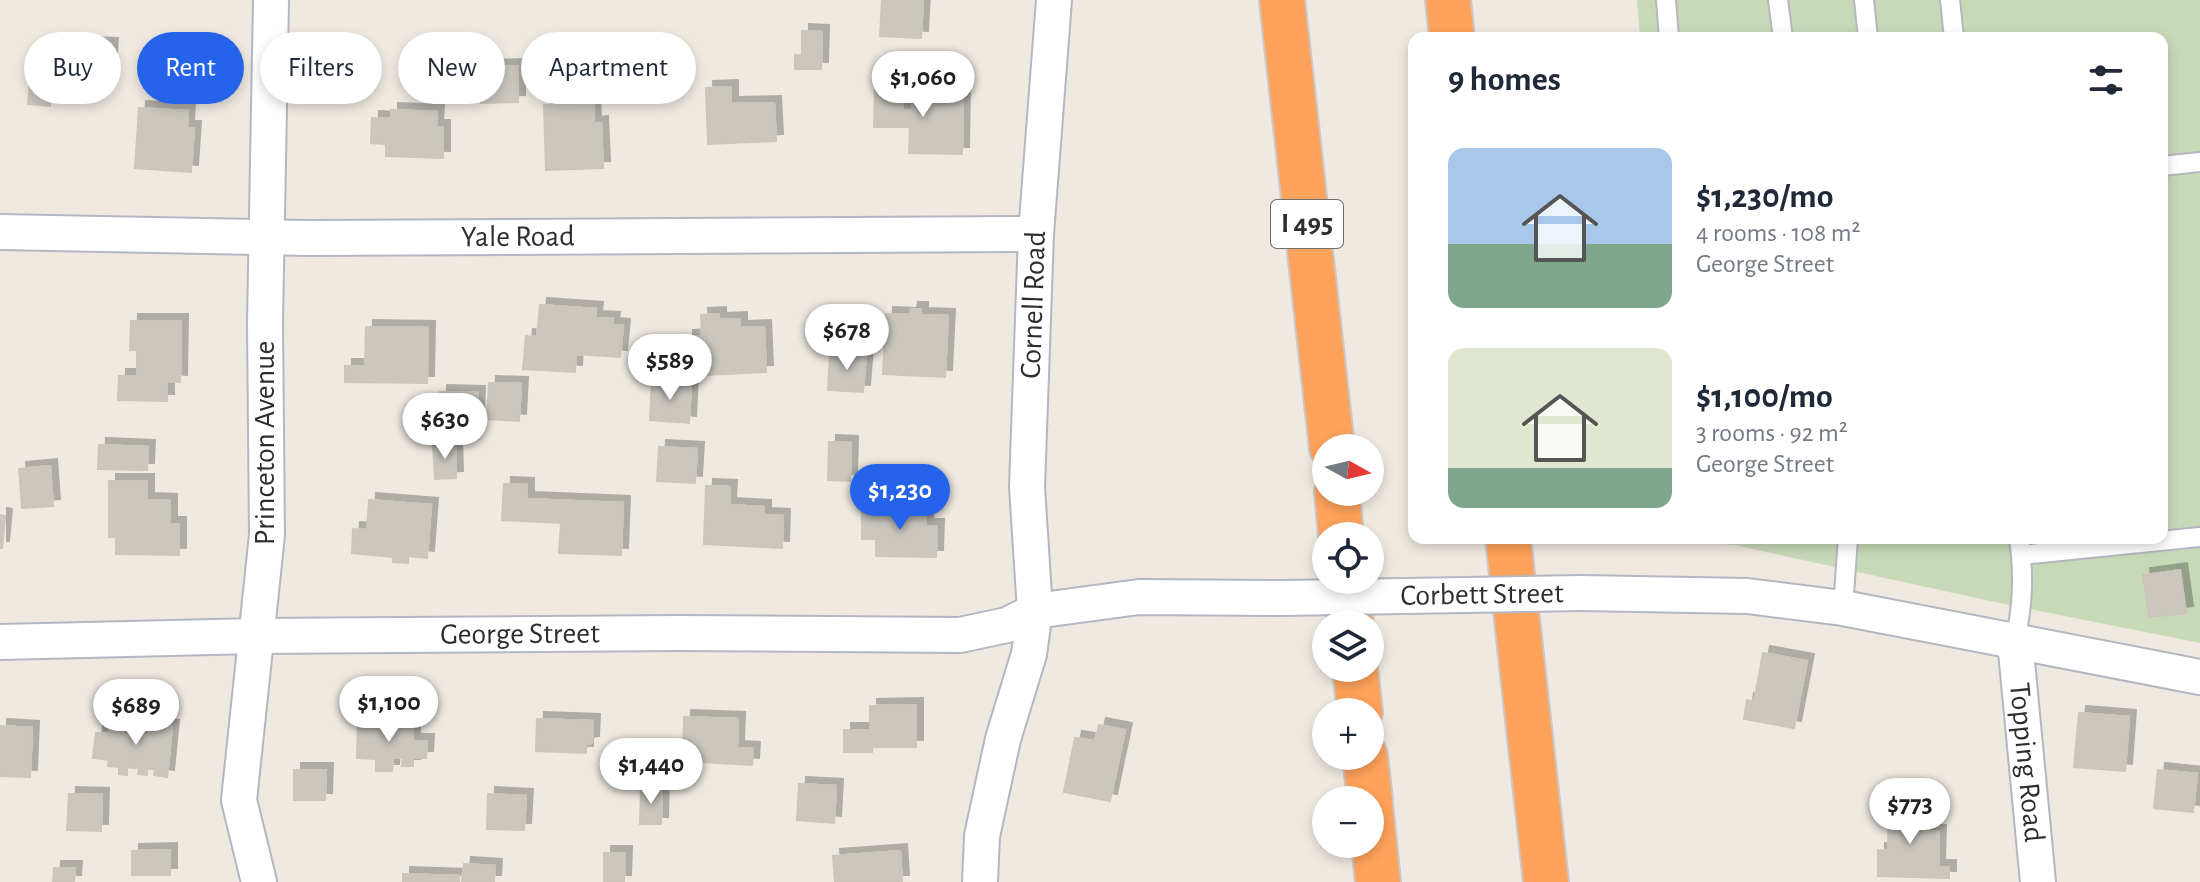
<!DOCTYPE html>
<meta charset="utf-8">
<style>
:root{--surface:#fff;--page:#f6f6f7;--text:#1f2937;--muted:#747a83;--accent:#2563eb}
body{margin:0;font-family:"Alegreya Sans",sans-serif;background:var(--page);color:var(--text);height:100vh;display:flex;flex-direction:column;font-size:30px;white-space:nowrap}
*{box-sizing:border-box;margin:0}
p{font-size:26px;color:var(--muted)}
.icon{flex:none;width:44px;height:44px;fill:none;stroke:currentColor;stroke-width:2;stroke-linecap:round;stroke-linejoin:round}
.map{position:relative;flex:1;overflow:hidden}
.sheet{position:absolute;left:1408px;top:32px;width:760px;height:512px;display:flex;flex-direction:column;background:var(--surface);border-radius:16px;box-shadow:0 4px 12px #0003}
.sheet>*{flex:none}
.hud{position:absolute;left:24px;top:32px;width:760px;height:72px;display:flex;gap:16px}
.needle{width:52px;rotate:98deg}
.fabs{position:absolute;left:1312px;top:434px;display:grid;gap:16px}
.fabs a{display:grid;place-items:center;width:72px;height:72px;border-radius:50%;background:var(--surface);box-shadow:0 4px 12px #0003;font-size:40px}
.price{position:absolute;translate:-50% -68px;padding:0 18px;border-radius:28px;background:#fff;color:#222;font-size:26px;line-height:52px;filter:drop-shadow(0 2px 4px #0008)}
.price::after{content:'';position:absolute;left:50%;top:48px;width:24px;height:18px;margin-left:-12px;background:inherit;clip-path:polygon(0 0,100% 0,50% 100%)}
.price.selected{background:var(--accent);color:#fff}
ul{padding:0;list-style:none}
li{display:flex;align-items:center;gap:24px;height:200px;padding:0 40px}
li span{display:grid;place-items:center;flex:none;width:224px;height:160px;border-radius:16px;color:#555}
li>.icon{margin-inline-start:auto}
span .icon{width:96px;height:96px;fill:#fffc;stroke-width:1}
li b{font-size:34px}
h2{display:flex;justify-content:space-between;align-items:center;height:96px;padding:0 40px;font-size:34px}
.tag{padding:0 28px;border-radius:36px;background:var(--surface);box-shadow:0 4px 12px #0003;font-size:28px;line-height:72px}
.tag.selected{background:var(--accent);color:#fff}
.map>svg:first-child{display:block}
.cemetery{fill:#c8d9b8}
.building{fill:#cbc7bf;stroke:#cbc5ba;stroke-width:2;filter:url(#shadow)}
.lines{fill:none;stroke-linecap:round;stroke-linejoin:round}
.lane-casing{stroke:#b4b7c1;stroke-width:22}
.street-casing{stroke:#b4b7c1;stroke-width:38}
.highway-casing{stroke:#c9c9c9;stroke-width:48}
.lane{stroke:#fff;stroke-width:18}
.street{stroke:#fff;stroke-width:34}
.highway{stroke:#ffa35c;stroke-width:44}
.street-bridge-casing{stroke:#b4b7c1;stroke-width:38;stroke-linecap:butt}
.street-bridge{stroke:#fff;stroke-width:34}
.labels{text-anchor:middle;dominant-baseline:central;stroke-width:6;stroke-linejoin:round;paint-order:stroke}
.shield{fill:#fff;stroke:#6d6d6d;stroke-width:2}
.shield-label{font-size:28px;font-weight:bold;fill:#2e2e2e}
.street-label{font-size:30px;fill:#2e2e2e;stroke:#fff}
</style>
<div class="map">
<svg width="2200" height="882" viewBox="0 0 2200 882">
<defs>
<filter id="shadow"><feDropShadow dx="7" dy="-7" stdDeviation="0" flood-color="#0004"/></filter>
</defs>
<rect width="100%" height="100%" fill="#efe9e1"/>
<path class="cemetery" d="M1637,0h563v643l-210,-42 -255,-56 -50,-3v-4h477v-500h-522z"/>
<path class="building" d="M882,0h41l-2,38 -41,-2z
M802,31l20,1 -1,37h-26v-14l7,1z
M80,44l31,1 -3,44 -30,-1z
M322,45l20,1 -2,36 -21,-1z
M518,66v36l-37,1v-36z
M31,68l22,2 -3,36 -22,-2z
M731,87v17l43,-1 2,38 -68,3 -2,-56z
M875,88h28v22h9v-17l51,1 -1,60 -53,-1 1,-26h-36z
M593,103l1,21 7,-1 2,45 -57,2 -2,-65z
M139,108l49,3 -1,17h7l-3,44 -56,-4z
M391,110l46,2 -1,15h7v31l-57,-2v-12l-15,-1 1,-25 19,1z
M540,305l56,4 -1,9 18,1 -1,6 11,1 -3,31 -44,-3 -1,18 -52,-3 3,-33 11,1z
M911,309h10v6l27,1 -3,61 -62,-3 3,-60 24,1z
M719,314v6l21,-1v9l24,-1 2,45 -79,4 -1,-39 16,-1 -1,-21z
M131,321h50l-1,61 -13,-1v20l-49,-1 1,-24h18v-26h-7z
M366,327l62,1 -1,55 -82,-1v-16h20z
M830,352l36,2 -3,38 -35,-2z
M652,381l39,3 -2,39 -39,-3z
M489,383l32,1 -2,37 -32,-2z
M440,392l38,1 -1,35h-38z
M829,442l22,1 -1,38 -22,-1z
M455,444l1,34 -21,1 -2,-34z
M99,445l49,2 -1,23 -49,-1z
M659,447l38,2 -2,34 -38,-2z
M50,466l3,40 -31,2 -3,-39z
M109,481h38v19l23,1v23h9v31l-63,-1v-17h-7z
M504,484l23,1v14l96,4 -2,52 -62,-2 2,-30 -59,-3z
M706,486l24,1 -1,18 35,2v8l19,1 -1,32 -78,-4z
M369,500l62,5 -4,53 -19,-2v7l-15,-1v-5l-41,-4 1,-24 14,1z
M862,508l64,1v17h11l-1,31 -60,-1v-17h-14z
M0,515l5,1 -3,32h-2z
M2180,570l6,43 -37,4 -6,-42z
M1763,653l44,8 -13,67 -50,-9 3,-19 7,2z
M916,705v42h-44v5h-28v-22h26v-24z
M2079,713l50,4 -4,54 -51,-4z
M132,716l11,1 -2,11 11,1 2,-9 9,1v5l9,1 -5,50 -13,-2 1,-6h-8v6l-9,-1 1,-6 -12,-1v8l-8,-1v-7l-11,-1 1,-6 -16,-2 3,-25 13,1 2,-14 15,1 -1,8h6z
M684,717l54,2 -1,29 16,1 -1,16 -69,-4z
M537,719l56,2 -1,22 -6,1v9l-50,-2z
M358,723l55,1v17h14l-1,17h-13v8h-11l1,-8h-10l-1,13h-16v-12l-19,-1z
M1099,725l26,5 -15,71 -46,-9 11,-54 20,3z
M0,726l32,2 -2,49 -30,-1z
M294,770h32l-1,30h-31z
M2158,770l39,4 -4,38 -39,-4z
M799,784l37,2 -2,37 -37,-3z
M641,788h21l-1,36h-21z
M69,794l33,1 -1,36 -34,-1z
M488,794l38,2 -2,34 -37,-1z
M1889,804h34l-1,27 17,1 -1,35h11v11l-71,-2v-26l10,1z
M170,850v25h-38v-24z
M900,851l2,31h-67l-2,-26z
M604,853h21l-1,29h-20z
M464,864l31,2 -1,16h-32z
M54,868h21l-1,14h-21z
M403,874l56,2v6h-56z"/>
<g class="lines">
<defs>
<path id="lane" d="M1666,0l3,38
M1778,0l5,38
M1864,0l4,38
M1950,0l4,38
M2162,166l38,-4
M2021,555l179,-18
M1843,608l5,-70
M2015,641c8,-36 9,-66 4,-103"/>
<g id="street">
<path id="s1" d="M0,232l310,6 726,-4"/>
<path d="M1581,593l166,3 96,12 357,69"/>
<path id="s2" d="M2015,641l23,241"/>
<path id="s3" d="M0,642l256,-6 422,-3 282,2 47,-10 28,-14 -8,-124 9,-253 18,-234"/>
<path d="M259,882l-20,-82 28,-265 -2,-212 6,-323"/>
<path d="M980,882l2,-46 21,-97 26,-85 6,-43 104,-14 143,1"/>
</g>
<path id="highway" d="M1282,0l50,448
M1448,0l4,38
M1337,492l4,44
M1508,538l38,344
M1346,580l5,44
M1355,668l5,44
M1365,756l5,44
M1370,804l8,78"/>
</defs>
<use href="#lane" class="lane-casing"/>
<use href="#street" class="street-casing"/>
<use href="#highway" class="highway-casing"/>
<use href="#lane" class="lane"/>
<use href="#street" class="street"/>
<use href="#highway" class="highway"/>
<defs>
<g id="street-bridge">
<path id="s4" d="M1282,598l299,-5"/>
</g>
</defs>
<use href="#street-bridge" class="street-bridge-casing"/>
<use href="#street-bridge" class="street-bridge"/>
</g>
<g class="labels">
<rect class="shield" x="1271" y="200" width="72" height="48" rx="6"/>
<g class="shield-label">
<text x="1307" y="224">I 495</text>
</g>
<g class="street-label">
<text stroke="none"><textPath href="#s1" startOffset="518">Yale Road</textPath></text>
<text stroke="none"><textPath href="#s3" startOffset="1346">Cornell Road</textPath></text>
<text transform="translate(265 443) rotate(-90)">Princeton Avenue</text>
<text stroke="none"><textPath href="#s4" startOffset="200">Corbett Street</textPath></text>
<text stroke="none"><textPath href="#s3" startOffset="520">George Street</textPath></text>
<text stroke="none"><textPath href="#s2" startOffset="122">Topping Road</textPath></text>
</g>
</g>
</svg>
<div class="fabs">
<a><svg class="needle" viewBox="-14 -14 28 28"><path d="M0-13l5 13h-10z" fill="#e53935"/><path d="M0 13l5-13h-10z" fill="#747a83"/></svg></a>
<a><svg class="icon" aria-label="locate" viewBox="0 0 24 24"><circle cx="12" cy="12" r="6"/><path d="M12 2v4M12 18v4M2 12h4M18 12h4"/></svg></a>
<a><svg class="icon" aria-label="layers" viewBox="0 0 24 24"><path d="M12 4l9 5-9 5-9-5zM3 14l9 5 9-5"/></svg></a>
<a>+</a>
<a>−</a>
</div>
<b class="price" style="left:923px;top:119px">$1,060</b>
<b class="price" style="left:847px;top:372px">$678</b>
<b class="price" style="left:670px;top:402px">$589</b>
<b class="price" style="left:445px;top:461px">$630</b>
<b class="price selected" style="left:900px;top:532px">$1,230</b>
<b class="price" style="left:389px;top:744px">$1,100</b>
<b class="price" style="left:136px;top:747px">$689</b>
<b class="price" style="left:651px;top:806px">$1,440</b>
<b class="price" style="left:1910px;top:846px">$773</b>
<div class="hud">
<a class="tag">Buy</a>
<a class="tag selected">Rent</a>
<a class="tag">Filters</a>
<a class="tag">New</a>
<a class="tag">Apartment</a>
</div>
<section class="sheet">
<h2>9 homes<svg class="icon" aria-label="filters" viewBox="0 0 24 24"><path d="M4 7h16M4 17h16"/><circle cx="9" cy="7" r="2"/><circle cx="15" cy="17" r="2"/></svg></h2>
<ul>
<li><span style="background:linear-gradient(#a9c7e8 60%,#7fa58c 0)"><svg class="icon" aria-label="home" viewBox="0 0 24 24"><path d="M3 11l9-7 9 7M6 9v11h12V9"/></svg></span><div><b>$1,230/mo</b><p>4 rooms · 108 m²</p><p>George Street</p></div></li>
<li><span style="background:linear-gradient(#dfe7d0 75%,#7fa58c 0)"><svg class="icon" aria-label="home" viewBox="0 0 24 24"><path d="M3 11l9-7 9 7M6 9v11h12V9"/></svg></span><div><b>$1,100/mo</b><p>3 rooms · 92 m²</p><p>George Street</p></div></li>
</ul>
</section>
</div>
